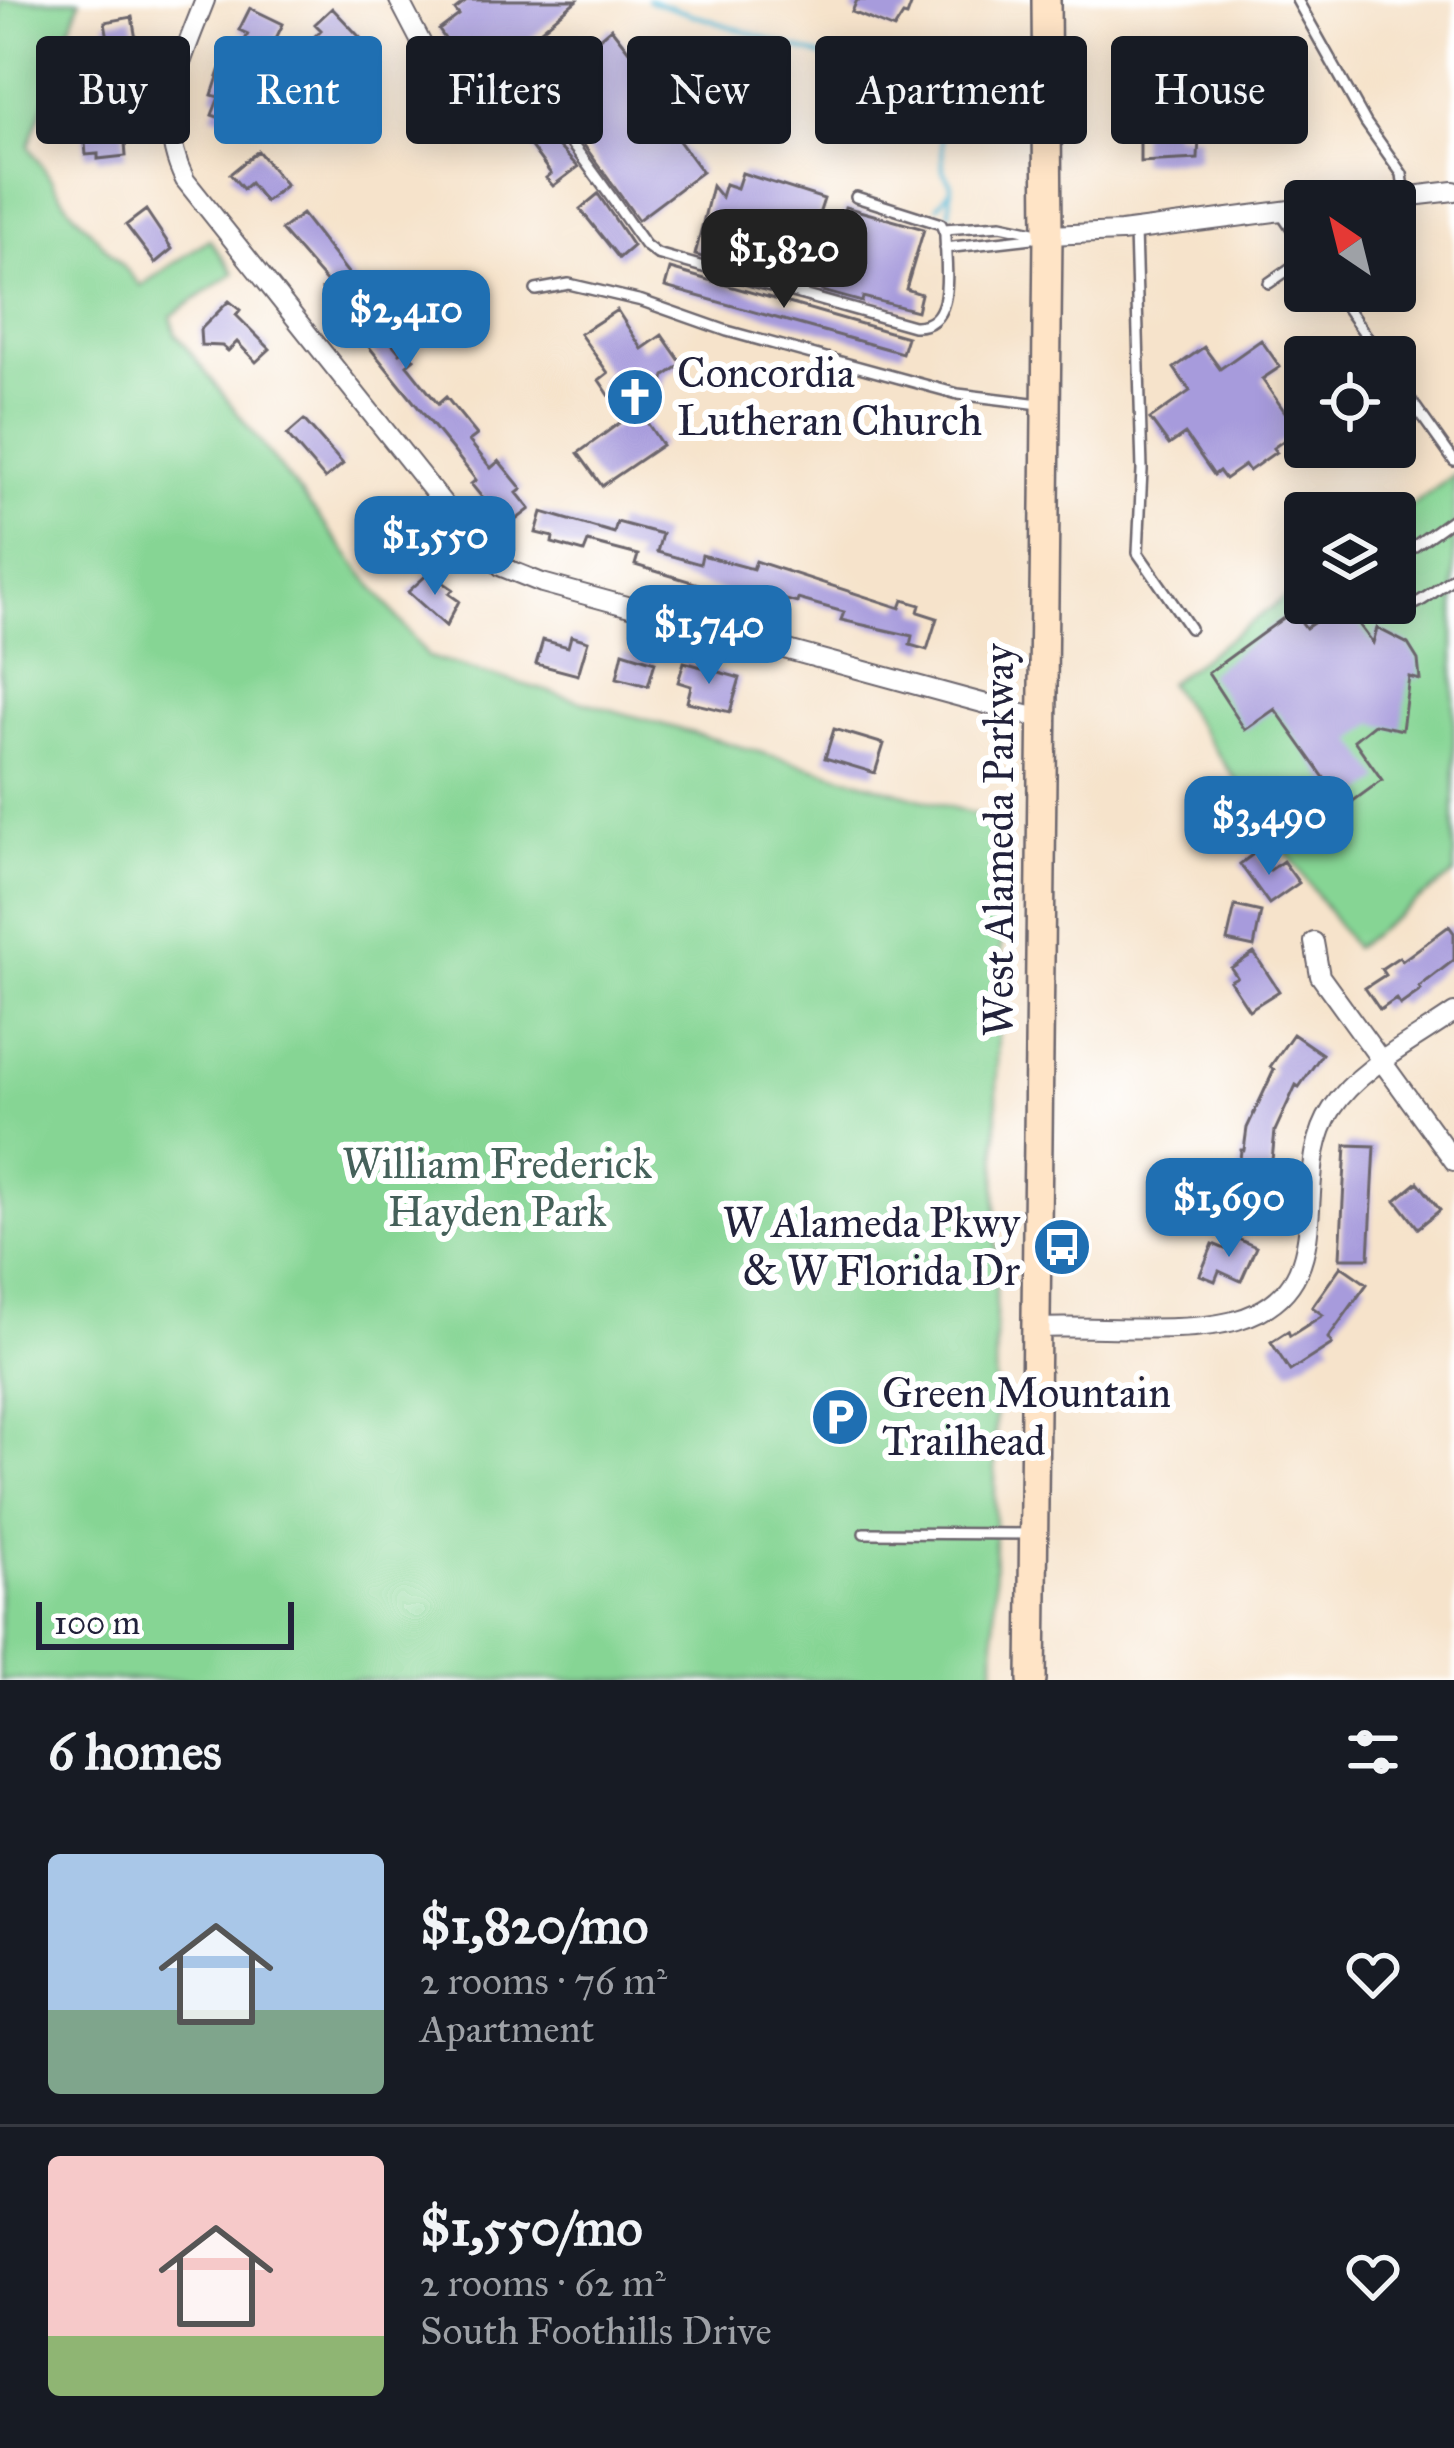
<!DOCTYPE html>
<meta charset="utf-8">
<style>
:root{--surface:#171b24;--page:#242831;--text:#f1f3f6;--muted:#9ea1a6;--line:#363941;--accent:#1f6fb2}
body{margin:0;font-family:"IM FELL Great Primer",serif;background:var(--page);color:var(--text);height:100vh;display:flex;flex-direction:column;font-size:45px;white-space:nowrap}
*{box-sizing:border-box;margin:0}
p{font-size:39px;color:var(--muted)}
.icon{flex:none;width:66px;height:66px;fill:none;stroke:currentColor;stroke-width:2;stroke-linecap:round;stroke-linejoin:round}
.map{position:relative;height:1680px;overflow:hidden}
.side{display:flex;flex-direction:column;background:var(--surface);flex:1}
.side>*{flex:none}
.top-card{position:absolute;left:36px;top:36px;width:1383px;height:108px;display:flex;gap:24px}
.needle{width:78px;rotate:325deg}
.controls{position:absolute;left:1284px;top:180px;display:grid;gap:24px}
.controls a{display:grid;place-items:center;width:132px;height:132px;border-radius:12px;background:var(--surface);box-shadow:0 6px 30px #0003;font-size:60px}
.scale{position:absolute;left:36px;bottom:30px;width:258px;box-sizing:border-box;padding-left:12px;border:6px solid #22223b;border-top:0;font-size:33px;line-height:42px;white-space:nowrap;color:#22223b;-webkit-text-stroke:9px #fff;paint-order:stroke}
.price{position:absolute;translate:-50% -102px;padding:0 27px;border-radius:24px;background:var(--accent);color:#fff;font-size:39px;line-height:78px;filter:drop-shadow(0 3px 6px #0008)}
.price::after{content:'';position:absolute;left:50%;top:72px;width:36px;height:27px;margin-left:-18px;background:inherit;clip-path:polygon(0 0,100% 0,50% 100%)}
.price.selected{background:#222;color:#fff}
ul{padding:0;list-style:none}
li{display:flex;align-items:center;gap:36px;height:300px;padding:0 48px}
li+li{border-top:3px solid var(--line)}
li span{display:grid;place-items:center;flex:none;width:336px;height:240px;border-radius:12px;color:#555}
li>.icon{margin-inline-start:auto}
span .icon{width:144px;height:144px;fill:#fffc;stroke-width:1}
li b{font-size:51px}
h2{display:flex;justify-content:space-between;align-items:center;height:144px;padding:0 48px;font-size:51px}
.tag{padding:0 42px;border-radius:12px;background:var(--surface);box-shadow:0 6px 30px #0003;font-size:42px;line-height:108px}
.tag.selected{background:var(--accent);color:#fff}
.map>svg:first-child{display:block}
.green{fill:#86d594;stroke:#547c68;stroke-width:3}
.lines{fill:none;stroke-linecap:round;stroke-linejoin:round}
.stream{stroke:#52b6d1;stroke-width:4.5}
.building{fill:#a79bdc}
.lane-casing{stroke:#6c666d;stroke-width:14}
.street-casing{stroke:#6c666d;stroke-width:22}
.secondary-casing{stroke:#6c666d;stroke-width:32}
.lane{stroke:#fff;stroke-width:9}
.street{stroke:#fff;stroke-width:18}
.secondary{stroke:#ffe4c6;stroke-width:27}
.labels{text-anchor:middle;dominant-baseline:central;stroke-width:12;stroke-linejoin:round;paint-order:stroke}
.poi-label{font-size:42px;fill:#22223b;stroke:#fff;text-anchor:start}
.street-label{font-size:42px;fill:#22223b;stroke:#fff}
.park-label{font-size:42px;fill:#45615a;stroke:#fff}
</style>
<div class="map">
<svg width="1454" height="1680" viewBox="0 0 1454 1680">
<rect width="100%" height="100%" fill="#fff"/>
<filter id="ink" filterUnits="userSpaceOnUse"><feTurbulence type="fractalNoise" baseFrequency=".00833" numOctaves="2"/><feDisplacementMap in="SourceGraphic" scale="24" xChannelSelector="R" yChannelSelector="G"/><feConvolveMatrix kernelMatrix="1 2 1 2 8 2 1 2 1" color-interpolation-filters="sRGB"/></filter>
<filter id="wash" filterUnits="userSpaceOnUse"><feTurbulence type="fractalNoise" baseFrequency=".004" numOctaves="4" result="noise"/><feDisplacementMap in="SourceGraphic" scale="48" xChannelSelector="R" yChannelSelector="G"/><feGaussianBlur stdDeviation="2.7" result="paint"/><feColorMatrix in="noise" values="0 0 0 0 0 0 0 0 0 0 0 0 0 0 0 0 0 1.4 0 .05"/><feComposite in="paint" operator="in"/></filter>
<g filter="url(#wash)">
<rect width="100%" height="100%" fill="#f6e3cb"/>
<path class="green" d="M0,0h80l-51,146 40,61 72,79 68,-47 25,34 -63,43 4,17 253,324 578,166 -9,237 -3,620h-994z
M1454,475v399l-100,74 -186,-265 137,-100v20h90v-85z"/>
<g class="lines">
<path class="stream" d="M648,0l292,95 3,76 8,13 -1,28
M938,206l11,-15"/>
</g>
<g id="blocks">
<path class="building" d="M468,0h109l-96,80 -10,-12 -4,3 -28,-41 20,-15 -4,-5z
M857,0h56l-6,16 -4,-1 -9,14 -42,-17z
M250,8l33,16 -18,37 -4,-2 -16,42 -5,-1 -8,22 -20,-7 7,-18 -7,-2 9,-27 9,3 18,-37 -9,-4z
M332,8l40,42 -15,14 -10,-11 -17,17 -24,-25 15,-15 -6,-6z
M132,17l7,39 -27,5 -7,-39z
M611,28l63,81 -6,6 16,21 -5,5 23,31 -64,48 -55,-76 9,-8 -43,-55z
M1246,44l31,43 2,31 -38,4 -5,-76z
M1175,101l-1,33 25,2 -1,23 -58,3v-60z
M123,116l3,40 -28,3v-5l-12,1 -3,-35z
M535,122l43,45 -25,19 -7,-8 5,-4 -30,-41z
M258,151l28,34 -21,17 -15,-19 -7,6 -13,-15z
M742,173l82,26 -24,74 -65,-20 -4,12 -36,-10 17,-69 9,11 4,-13 12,4z
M598,194l35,52 -14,12 -39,-49z
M845,207l79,22 -18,60 15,5 -4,17 -54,-14 -1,5 -40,-11z
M146,210l26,39 -17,14 -29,-38z
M302,214l74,95 -8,6 32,38 6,-4 8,10 -7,6 31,39 8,-7 31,38 -8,6 22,27 8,-7 23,28 -5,4 13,16 -18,14 -12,-16 -6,5 -23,-28 5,-4 -24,-31 -130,-160 6,-5 -47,-54z
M670,269l237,68 -5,16 -237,-66z
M229,301l11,9 -4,5 34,34 -14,13 -19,-20 -9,9 -6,-5 -21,-1 -1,-15z
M617,310l25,39 20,-14 20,29 -17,12 -7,25 -18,11 22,33 -60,41 -24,-33 47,-34 -26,-39 9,-7 -28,-39z
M1261,340l19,27 -18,12 30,43 -5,3 6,9 -20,14 3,4 -27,19 -4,-6 -20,14 -6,-8 -5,4 -29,-41 -16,11 -19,-26 40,-28 -16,-23 30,-21 16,22z
M304,420l39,44 -18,15 -38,-44z
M542,512l72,21 3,-11 45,12 -5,18 43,12 2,-9 51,14 3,-8 144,47 3,-8 17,5 -2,7 19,6 -10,32 -17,-5 2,-9 -71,-16 3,-8 -46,-13 -1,4 -29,-8 -3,9 -130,-39 3,-10 -50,-13 -4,10 -32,-9 1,-6 -17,-4z
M429,573l24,16 -4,5 10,7 -13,25 -38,-34z
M1343,603l30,40 4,-15 31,16 10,16 2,20 -11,-3 -7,53 -28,-6 -20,16 28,40 -37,27 -70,-98 -30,21 -37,-57 85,-62 13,17z
M571,636l17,5 -10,34 -42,-11 7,-24 25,7z
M623,652l32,10 -7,24 -31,-8z
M684,662l56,16 -10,34 -43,-10 4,-16 -13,-4z
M834,729l50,15 -9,29 -50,-15z
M1256,852l13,19 14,-10 16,22 -30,21 -29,-40z
M1235,906l26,6 -7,35 -27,-6z
M1449,926l5,7v27l-35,27 2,3 -21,15 -4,-6 -16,11 -15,-22 20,-13 -4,-6 18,-12 3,4z
M1254,953l25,38 -30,19 -19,-29 7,-4 -6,-9z
M1293,1034l29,20 -23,33 -3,-2 -21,46 -6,58 1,38 -26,1 -2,-48 -4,-1 3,-29h3l3,-22 27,-58 -4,-3z
M1346,1145l29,1 -6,112h-29z
M1418,1182l22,28 -22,18 -22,-28z
M1231,1236l25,11 -15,34 -22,-10 -4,10 -15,-6 13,-31 12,5z
M1341,1266l26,18 -39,54 4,6 -42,27 -19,-29 17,-11 2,5 33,-21 -11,-8z"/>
</g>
</g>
<g filter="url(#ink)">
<use href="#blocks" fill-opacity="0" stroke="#6c666d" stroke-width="3"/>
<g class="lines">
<defs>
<path id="lane" d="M1297,0l69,123 36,51 3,23
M424,48c38,87 61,27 95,45 40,22 97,113 126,152l12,9 256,72c45,2 32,-62 32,-92l-4,-10 -85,-27
M519,93l60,-51
M1280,211l25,37
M944,229l57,-4 42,9
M1135,231l7,239 -4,83 52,75
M945,248l96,-11
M1269,283l36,-25
M536,290l33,-6 73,17 85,30 231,63 82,10
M1335,291l46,66
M1395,378l59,83
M1395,425l23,-14
M1395,560l59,-42
M1380,603c26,17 51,-10 74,-26
M864,1533l168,1"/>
<path id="street" d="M205,0c-24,62 -52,116 -20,180l281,352 36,35 40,16 499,136
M399,0l25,48
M1368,201l86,-10
M1048,235l73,-3 184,-24
M1314,942l6,34 134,185
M1036,1328c57,-3 150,7 201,-8 110,-32 49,-143 95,-211 27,-41 82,-68 122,-96"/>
<path id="secondary" d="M1032,1680l16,-1445 -2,-235"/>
</defs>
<use href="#lane" class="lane-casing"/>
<use href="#street" class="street-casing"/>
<use href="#secondary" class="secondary-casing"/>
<use href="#lane" class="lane"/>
<use href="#street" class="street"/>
<use href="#secondary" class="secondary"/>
</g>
</g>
<defs>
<symbol id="church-disc" viewBox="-11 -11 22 22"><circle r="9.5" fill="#1f6fb2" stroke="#fff"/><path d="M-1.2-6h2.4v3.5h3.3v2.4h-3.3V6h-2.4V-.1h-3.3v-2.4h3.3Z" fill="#fff"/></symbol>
<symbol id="bus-disc" viewBox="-11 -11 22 22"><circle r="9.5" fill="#1f6fb2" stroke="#fff"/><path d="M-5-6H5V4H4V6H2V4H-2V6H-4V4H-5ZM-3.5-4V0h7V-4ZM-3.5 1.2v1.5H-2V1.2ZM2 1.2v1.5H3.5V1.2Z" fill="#fff"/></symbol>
<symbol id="parking-disc" viewBox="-11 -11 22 22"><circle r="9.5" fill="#1f6fb2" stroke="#fff"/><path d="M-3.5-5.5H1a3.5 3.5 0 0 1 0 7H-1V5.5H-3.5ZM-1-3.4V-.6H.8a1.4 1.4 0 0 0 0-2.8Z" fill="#fff"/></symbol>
</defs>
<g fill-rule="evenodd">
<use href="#church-disc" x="602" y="364" width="66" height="66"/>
<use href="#bus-disc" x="1029" y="1214" width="66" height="66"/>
<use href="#parking-disc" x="807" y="1384" width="66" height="66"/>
</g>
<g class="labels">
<g class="poi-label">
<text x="677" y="373">Concordia<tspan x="677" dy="48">Lutheran Church</tspan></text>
<text x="1020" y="1223" text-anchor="end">W Alameda Pkwy<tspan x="1020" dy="48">&amp; W Florida Dr</tspan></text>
<text x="882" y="1393">Green Mountain<tspan x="882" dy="48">Trailhead</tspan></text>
</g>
<g class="street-label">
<text transform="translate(999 840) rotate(-90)">West Alameda Parkway</text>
</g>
<g class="park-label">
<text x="497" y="1164">William Frederick<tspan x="497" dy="48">Hayden Park</tspan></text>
</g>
</g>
</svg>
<div class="controls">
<a><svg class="needle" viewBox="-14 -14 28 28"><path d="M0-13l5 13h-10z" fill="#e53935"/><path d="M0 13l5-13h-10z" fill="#9ea1a6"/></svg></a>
<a><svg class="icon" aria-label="locate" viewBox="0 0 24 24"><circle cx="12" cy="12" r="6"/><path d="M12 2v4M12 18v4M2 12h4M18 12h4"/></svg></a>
<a><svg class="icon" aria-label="layers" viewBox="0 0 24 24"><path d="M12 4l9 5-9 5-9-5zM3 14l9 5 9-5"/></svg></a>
</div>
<div class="scale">100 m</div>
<b class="price selected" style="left:784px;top:311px">$1,820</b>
<b class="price" style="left:406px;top:372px">$2,410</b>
<b class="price" style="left:435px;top:598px">$1,550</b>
<b class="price" style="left:709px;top:687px">$1,740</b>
<b class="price" style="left:1269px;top:878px">$3,490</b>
<b class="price" style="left:1229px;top:1260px">$1,690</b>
<div class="top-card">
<a class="tag">Buy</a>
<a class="tag selected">Rent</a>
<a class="tag">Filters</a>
<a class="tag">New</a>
<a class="tag">Apartment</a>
<a class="tag">House</a>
</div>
</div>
<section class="side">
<h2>6 homes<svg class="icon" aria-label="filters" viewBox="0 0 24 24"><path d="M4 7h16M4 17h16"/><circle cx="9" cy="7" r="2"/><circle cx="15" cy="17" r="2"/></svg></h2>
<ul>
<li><span style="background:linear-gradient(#a9c7e8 65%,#7fa58c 0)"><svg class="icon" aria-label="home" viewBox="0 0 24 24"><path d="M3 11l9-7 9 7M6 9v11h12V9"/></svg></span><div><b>$1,820/mo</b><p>2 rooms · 76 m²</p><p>Apartment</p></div><svg class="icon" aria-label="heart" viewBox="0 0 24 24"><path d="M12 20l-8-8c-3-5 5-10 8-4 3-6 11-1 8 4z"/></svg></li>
<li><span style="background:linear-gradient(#f6c9c9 75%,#8fb573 0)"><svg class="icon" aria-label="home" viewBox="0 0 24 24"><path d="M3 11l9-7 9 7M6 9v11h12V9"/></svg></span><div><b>$1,550/mo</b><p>2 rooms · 62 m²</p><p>South Foothills Drive</p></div><svg class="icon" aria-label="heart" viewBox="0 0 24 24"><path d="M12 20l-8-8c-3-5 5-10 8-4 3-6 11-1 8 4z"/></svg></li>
</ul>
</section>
